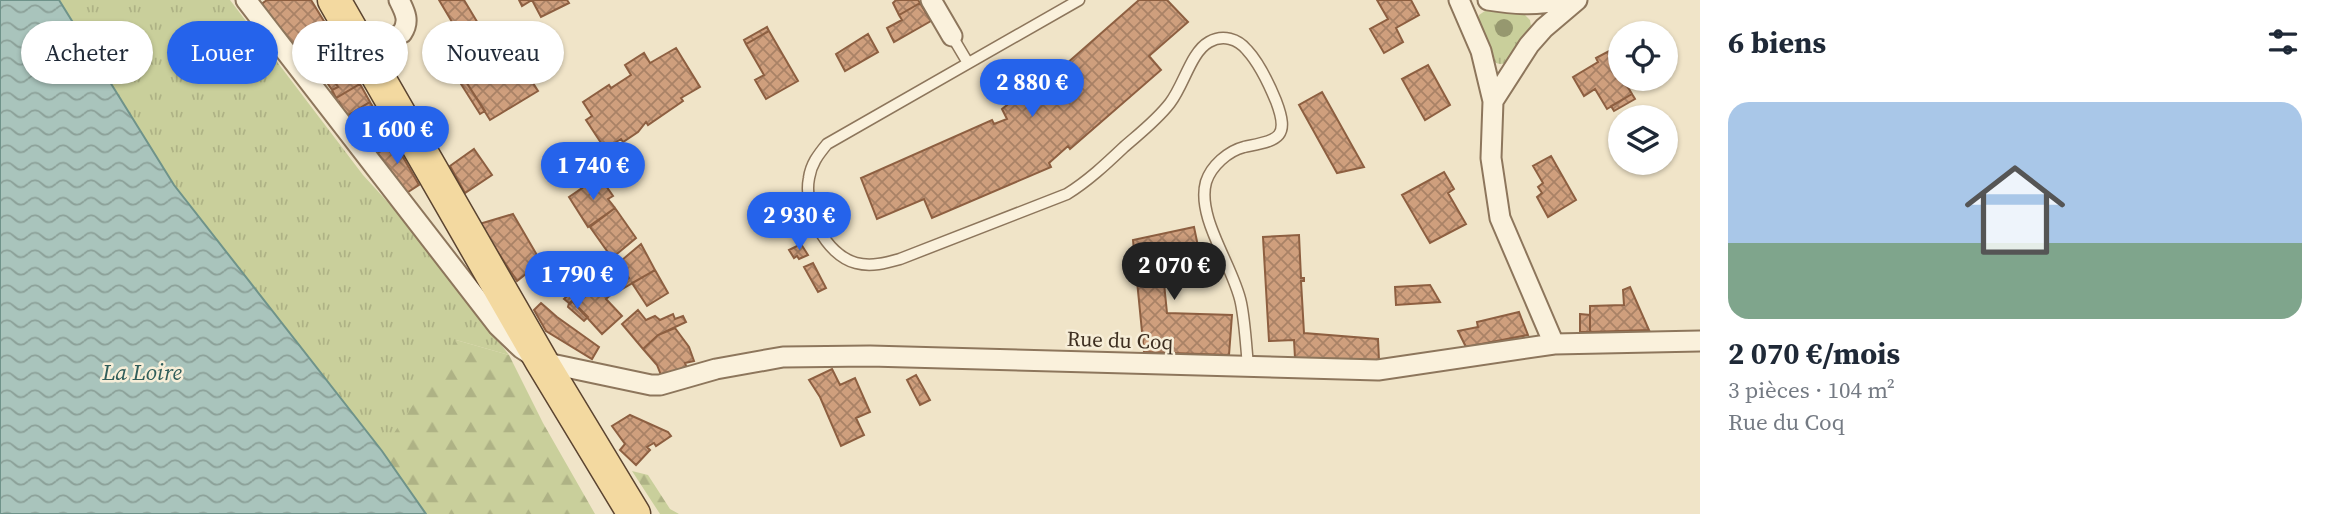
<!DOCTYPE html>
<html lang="fr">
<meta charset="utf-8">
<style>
:root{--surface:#fff;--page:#f6f6f7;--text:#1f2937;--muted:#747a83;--accent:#2563eb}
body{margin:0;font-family:"Source Serif 4",serif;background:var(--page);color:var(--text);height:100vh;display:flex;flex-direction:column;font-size:26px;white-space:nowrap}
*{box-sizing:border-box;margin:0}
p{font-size:23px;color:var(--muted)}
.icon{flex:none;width:38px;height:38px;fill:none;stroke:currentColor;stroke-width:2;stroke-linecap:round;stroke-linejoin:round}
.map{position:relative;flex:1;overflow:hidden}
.panel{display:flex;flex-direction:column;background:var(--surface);width:630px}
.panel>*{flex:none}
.top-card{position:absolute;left:21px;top:21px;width:665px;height:63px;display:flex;gap:14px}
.tools{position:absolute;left:1608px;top:21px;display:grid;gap:14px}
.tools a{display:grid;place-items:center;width:70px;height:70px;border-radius:50%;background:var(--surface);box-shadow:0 2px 5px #0004;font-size:35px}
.price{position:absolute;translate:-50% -60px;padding:0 16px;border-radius:24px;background:var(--accent);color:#fff;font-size:23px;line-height:46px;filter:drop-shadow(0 2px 4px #0008)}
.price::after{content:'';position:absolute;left:50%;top:42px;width:21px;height:16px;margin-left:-10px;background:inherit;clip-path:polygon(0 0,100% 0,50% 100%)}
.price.on{background:#222;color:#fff}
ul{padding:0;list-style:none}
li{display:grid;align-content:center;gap:14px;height:371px;padding:0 28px}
li span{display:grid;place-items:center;height:217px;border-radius:21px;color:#555}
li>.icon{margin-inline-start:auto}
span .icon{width:126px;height:126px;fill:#fffc;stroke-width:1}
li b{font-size:30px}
h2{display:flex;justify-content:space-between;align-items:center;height:84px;padding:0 28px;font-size:30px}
.tag{padding:0 24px;border-radius:32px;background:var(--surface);box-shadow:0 2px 5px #0004;font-size:24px;line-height:63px}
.tag.on{background:var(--accent);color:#fff}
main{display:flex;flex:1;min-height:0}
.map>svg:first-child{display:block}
.grass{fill:url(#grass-tufts)}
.forest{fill:url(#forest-firs)}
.water{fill:url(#water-waves);stroke:#6f938a;stroke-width:2}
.building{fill:url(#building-cross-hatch);stroke:#8d5f41;stroke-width:2}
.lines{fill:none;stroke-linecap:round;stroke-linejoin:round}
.service-casing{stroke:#8d765c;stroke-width:13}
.minor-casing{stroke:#8d765c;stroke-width:23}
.primary-casing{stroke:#5b4430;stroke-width:35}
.service{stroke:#faf1dc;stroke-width:10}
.minor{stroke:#faf1dc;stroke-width:19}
.primary{stroke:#f3d9a0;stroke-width:32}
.tree{fill:#96986f}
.labels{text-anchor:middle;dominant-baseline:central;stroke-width:5;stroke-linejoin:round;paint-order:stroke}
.street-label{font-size:21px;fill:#3d2e20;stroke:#f7eed8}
.water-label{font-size:23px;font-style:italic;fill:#2f5d5a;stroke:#f7eed8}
</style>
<main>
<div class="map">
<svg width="1700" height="514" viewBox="0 0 1700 514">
<defs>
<pattern id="grass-tufts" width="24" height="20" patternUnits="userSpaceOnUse" patternTransform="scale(1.75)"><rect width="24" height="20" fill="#c9cf9b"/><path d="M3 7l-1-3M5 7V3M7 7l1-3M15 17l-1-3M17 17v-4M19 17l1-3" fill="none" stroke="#aeb285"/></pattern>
<pattern id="forest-firs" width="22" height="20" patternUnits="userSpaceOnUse" patternTransform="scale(1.75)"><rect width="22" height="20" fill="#c9cf9b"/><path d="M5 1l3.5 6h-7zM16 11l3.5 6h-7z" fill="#aeb285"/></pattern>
<pattern id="water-waves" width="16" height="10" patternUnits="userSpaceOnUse" patternTransform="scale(1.75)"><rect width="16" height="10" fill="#a9c4bc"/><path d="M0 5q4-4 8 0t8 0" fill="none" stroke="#8ba098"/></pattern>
<pattern id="building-cross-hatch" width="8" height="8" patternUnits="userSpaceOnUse" patternTransform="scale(1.75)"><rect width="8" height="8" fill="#cf9f7d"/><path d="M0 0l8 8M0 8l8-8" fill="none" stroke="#a98266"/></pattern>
</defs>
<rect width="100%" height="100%" fill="#f0e4c8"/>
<path class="grass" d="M0,0h230l133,175 52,57 94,123 -53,-15 53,174h-509z
M1488,9l37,6 5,5 1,6 -21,34c-7,5 -11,5 -17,1l-15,-40 1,-6z"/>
<path class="forest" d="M456,340l53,15 34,68 52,91h-169l-44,-63z
M632,471l16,4 22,34 9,5h-19z"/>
<path class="water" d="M0,0h59l115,185 208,266 44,63h-426z"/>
<path class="building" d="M267,0h44l19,31 -35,22 -35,-48z
M439,0h25l15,25 -18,12z
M519,0h48l2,3 -28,14 -9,-17 -10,6z
M896,0h22l2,3 -21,12 -6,-12z
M1139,0h28l21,22 -39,34 12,14 -91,79 -2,-3 -19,17 2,4 -119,51 -8,-19 -47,20 -16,-41 131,-58 2,4 13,-5 -5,-10 19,-15 -19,-23 3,-6 32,12 15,-12 5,7z
M1377,0h34l8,15 -23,13 7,14 -19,11 -14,-24 18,-10z
M920,3l11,18 -37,21 -7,-14 15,-8 -3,-5z
M767,27l2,4 -23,13 -2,-4z
M500,31l38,60 -48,29 -37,-59z
M769,31l29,50 -32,18 -11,-19 9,-5 -18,-31z
M868,34l10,18 -33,19 -9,-17z
M676,48l24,39 -19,11 2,3 -35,24 -2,-3 -8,10 -15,10 -2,-3 -16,10 -19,-29 6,-4 -9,-14 26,-17 2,3 20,-13 -6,-10 19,-12 6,10z
M1611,50l3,4 6,-4v29h3l9,15 -25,15 -12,-20 -11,7 -11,-19 25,-15 -2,-4z
M346,60l14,24 -24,14 -4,-8 6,-3 -10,-16z
M1428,65l22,40 -25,15 -23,-41z
M328,71l10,16 -6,3 -10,-15z
M459,71l26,40 -5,3 -26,-41z
M360,84l10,18 -23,14 -8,-14 -4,2 -7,-9 4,-3 4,6z
M1322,92l42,75 -27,6 -38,-68z
M1632,94l3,5 -21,12 -3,-5z
M370,102l18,30 -11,7 2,5 -9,5 -23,-33z
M391,136l28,49 -14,9 -31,-39 13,-8 -3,-6z
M474,149l18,26 -27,18 -15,-27z
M1551,156l25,44 -28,17 -11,-20 5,-4 -4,-6 5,-4 -10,-17z
M608,170l5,6 -15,10 -4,-6z
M1444,172l10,17 -6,4 18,31 -36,19 -28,-48z
M594,180l4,6 6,-3 9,13 -5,3 7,9 -27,19 -19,-30z
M615,208l21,30 -24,20 -22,-31z
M513,214l28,48 -24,19 -38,-57z
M1194,227l5,24 -24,5 -2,10 -10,7 4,40 65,2 -3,40 -85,-3 -11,-112z
M1299,235l2,43h3v3h-3l3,52 74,6 1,21 -84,-2 -1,-18 -25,1 -6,-104z
M641,244l14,26 -38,22 -10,-12 -13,12 -6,-6 -18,18 -6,-5 33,-33h7l9,9 7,-3 6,8 3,-2 -9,-13 2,-5z
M801,244l7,11 -9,4 -2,-3 -3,2 -5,-8z
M813,263l13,25 -8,4 -14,-25z
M655,270l13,23 -21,13 -15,-23z
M604,283l9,10 -7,6 16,17 -20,18 -30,-33 16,-15 6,6z
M1430,285l10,17 -44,3 -1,-18z
M1630,287l19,43 -59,2v-26l34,-1 -1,-15z
M572,301l16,16 -4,4 -16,-14 1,-4z
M541,303l16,14 42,30 -7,12 -46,-28 -12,-21z
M638,310l8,10 9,-4 5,4 13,-6 2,5 8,-3 3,6 -28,13 -15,14 -21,-25z
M1519,312l9,23 -62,12 -8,-16 20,-4 -1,-5z
M1580,314l10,1v17h-10z
M675,328l14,19 5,14 -9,2 2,5 -26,7 -4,-10 -14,-16 15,-14z
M832,369l8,16 15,-7 15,34 -14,6 8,17 -23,11 -21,-49 -11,-17z
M916,375l14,25 -10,5 -13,-25z
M630,415l38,17 3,4 -15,10 -2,-3 -7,4 3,3 -14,15 -16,-15 5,-6 -13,-18z"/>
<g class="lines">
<defs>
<path id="service" d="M1079,0l-252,144c-9,11 -16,20 -18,34 -6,30 16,77 47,85 15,4 30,0 44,-4l167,-65c21,-13 39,-30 57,-47 16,-14 33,-27 46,-44 14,-18 21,-51 39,-61 14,-8 29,-3 38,8 12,13 22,34 29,51 15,39 0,39 -32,46 -16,4 -33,19 -38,35 -10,36 28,85 35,121 4,20 5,42 7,63
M952,36l16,27"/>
<path id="minor" d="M246,0l252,326 23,22 21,14 109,23h9l56,-16 67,-12 87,-1 508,14 176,-26 146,-3
M931,0l21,36
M1459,0l22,51 12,50 -2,57 9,60 54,126
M1488,0c25,4 48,6 72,0
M365,53l37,-20c8,-12 3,-21 -3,-33
M1493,101l36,-56 15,-17 33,-28"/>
<path id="primary" d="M334,0l208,362 92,152"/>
</defs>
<use href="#service" class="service-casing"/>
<use href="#minor" class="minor-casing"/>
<use href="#primary" class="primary-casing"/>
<use href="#service" class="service"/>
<use href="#minor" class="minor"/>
<use href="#primary" class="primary"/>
</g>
<circle class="tree" cx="1504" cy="28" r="9"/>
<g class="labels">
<g class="street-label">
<text transform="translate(1120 340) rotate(2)">Rue du Coq</text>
</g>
<g class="water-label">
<text x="142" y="372">La Loire</text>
</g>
</g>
</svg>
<div class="tools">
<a><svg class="icon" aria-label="locate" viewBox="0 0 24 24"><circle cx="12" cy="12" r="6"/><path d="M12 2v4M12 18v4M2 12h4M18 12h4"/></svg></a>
<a><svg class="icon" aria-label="layers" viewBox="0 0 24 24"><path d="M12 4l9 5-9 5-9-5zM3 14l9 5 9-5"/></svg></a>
</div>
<b class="price" style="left:1032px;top:119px">2 880 €</b>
<b class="price" style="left:397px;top:166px">1 600 €</b>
<b class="price" style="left:593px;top:202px">1 740 €</b>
<b class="price" style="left:799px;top:252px">2 930 €</b>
<b class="price on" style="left:1174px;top:302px">2 070 €</b>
<b class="price" style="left:577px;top:311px">1 790 €</b>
<div class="top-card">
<a class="tag">Acheter</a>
<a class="tag on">Louer</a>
<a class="tag">Filtres</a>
<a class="tag">Nouveau</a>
</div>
</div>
<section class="panel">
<h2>6 biens<svg class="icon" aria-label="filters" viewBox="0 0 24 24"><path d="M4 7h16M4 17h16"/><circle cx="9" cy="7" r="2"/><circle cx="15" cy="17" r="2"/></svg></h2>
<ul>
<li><span style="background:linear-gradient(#a9c7e8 65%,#7fa58c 0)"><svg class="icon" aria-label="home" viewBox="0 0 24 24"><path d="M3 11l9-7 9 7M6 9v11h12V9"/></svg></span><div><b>2 070 €/mois</b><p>3 pièces · 104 m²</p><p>Rue du Coq</p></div></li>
</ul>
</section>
</main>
